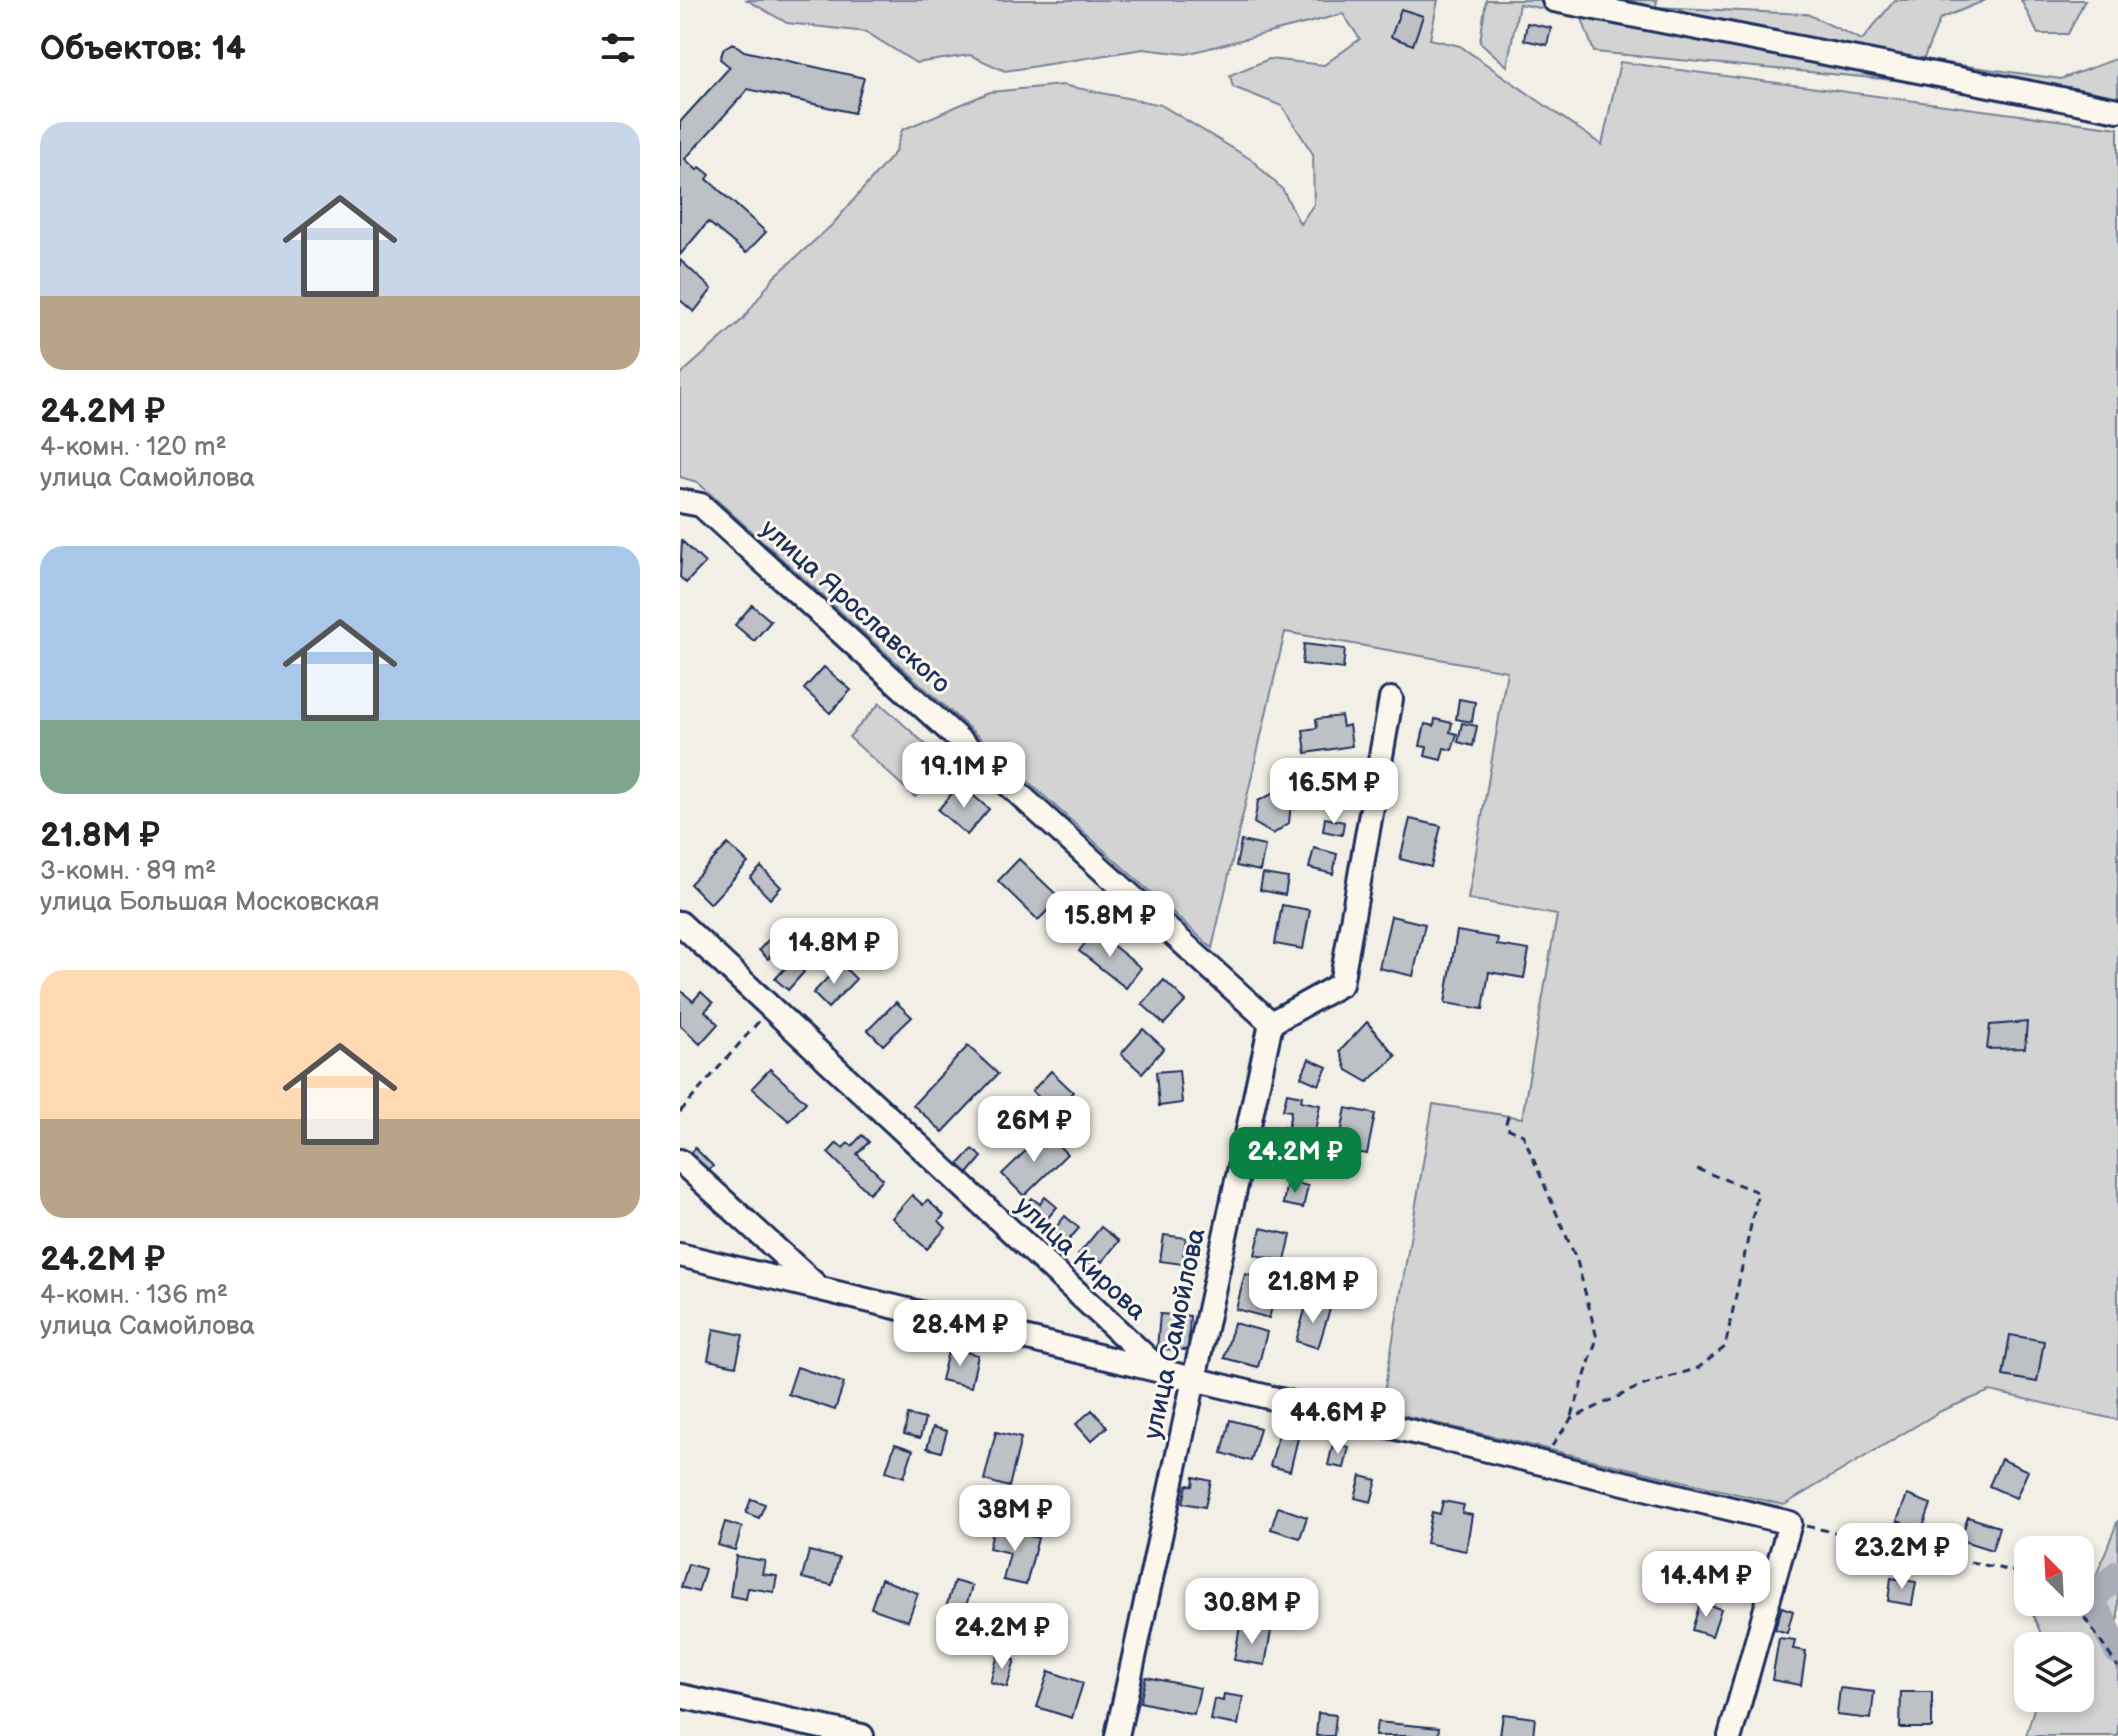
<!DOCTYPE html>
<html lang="ru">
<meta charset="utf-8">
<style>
:root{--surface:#fff;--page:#f2f2f2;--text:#222;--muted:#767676;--accent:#0b8043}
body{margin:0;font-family:"Balsamiq Sans",sans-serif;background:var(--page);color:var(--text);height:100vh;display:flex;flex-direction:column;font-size:30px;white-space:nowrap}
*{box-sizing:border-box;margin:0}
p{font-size:26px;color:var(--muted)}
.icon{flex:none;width:44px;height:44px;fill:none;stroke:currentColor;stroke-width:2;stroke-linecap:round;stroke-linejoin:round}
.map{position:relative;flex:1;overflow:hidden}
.side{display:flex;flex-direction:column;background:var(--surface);width:680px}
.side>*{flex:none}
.needle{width:52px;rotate:336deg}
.controls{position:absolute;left:1334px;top:1536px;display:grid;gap:16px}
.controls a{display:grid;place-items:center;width:80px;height:80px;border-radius:16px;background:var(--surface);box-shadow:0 4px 12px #0003;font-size:40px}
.price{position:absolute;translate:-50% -68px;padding:0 18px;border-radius:16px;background:#fff;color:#222;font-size:26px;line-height:52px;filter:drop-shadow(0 2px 4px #0008)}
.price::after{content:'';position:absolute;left:50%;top:48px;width:24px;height:18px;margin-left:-12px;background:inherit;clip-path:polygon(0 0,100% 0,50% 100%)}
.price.on{background:var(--accent);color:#fff}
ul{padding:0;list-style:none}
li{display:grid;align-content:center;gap:16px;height:424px;padding:0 40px}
li span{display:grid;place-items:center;height:248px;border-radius:24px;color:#555}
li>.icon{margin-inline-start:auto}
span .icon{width:144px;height:144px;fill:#fffc;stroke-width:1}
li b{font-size:34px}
h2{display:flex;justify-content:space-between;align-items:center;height:96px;padding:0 40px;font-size:34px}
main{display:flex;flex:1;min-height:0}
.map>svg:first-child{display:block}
.green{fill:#d2d3d2;stroke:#768198;stroke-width:2}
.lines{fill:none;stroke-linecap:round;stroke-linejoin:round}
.river{stroke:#a9adb7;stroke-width:28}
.building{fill:#bdc0c4;stroke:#1b2f5e;stroke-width:2}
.minor-casing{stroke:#1b2f5e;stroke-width:28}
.path{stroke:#1b2f5e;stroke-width:3;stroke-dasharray:8 6;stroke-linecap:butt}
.minor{stroke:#fbf7ec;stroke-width:22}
.labels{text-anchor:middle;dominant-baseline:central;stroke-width:6;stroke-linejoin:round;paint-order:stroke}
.street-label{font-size:26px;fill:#1b2f5e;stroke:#fbf7ec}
</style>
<main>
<section class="side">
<h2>Объектов: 14<svg class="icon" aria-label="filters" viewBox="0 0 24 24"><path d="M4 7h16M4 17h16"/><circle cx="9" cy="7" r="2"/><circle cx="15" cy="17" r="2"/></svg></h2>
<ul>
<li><span style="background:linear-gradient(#c9d6e8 70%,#b9a48a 0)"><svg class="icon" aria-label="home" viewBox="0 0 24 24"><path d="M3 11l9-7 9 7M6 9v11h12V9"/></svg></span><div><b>24.2M ₽</b><p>4-комн. · 120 m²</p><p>улица Самойлова</p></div></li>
<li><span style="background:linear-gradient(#a9c7e8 70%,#7fa58c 0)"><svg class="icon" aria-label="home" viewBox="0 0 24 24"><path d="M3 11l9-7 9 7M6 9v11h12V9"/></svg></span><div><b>21.8M ₽</b><p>3-комн. · 89 m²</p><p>улица Большая Московская</p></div></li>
<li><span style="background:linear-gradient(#ffd9b3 60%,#b9a48a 0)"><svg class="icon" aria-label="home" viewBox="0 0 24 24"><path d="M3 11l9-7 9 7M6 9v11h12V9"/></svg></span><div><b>24.2M ₽</b><p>4-комн. · 136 m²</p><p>улица Самойлова</p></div></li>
</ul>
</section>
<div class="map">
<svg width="1438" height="1736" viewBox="0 0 1438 1736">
<rect width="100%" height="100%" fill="#f2efe6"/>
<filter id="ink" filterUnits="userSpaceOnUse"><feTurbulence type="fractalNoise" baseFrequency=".0125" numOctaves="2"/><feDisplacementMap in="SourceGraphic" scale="16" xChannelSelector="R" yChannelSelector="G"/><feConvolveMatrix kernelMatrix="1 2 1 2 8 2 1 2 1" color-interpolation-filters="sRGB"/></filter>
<g filter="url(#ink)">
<path class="green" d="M67,0h691l-8,39 30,7 142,99 18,-83 498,66v1292l-128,-29 -49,20 -157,94 -403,-95 52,-306 89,14 35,-203 -89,-16 39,-228 -222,-39 -73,316 -515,-466 -17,-5v-102l63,-56 30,-41 59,-53 63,-73 7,-22 88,-38 72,-7 99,20 91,55 31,30 17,34 14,-20 -1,-50 -31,-48 -49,-19 -3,-12 39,-16 55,6 36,-26 -17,-25 -157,40 -43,-5 -138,22 -35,-16 -54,8 -50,-31 -79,-9z
M806,0h171l-1,7 151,7 55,26 33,-40h91l-46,19 -17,41 138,19 57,-21v43l-524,-49 -13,-36 -62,-12 -12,62 -27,-24z
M1341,0h64l-17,34h-30z
M200,703l66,60 -31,34 -66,-60z
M1438,1520v216h-92l11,-38h43v-52h-34l-13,-31 4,-13 50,-3z"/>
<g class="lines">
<path class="river" d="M1438,1574l-27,25 27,52"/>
</g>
<path class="building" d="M721,9l22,7 -10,29 -22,-8z
M847,23l24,5 -4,17 -23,-5z
M53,43l11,8 120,27 -10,35 -106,-24 -63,70 12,11 3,-3 10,8 -3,4 59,53 -20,21 -38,-31 -28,33v-133l50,-55 -10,-8 4,-11z
M0,260l32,29 -18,23 -14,-12z
M2,541l23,22 -19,20 -6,-6z
M72,605l19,16 -17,20 -19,-16z
M624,644l41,5 -2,20 -41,-5z
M144,667l27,23 -21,23 -26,-24z
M779,699l16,3 -3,20 -16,-3z
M661,716l2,11 6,-2 3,21 -46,7 -3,-23 14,-2 -1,-9z
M755,719l17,4 -2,9 7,2 -5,16 -8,-2 -3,12 -16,-4 2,-9 -7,-1 5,-22 9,2z
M782,723l15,3 -4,20 -15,-4z
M280,784l29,25 -22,26 -29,-25z
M651,786l19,3 -2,12 -19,-3z
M594,793l17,9 -2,21 -16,11 -19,-11 4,-22z
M645,818l19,4 -2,13 -19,-4z
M730,819l31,7 -10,41 -31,-8z
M561,841l24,5 -5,25 -24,-5z
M48,844l20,19 -38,41 -20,-20z
M634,848l23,6 -4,20 -24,-6z
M339,859l41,39 -22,22 -40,-39z
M81,867l20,20 -11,12 -20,-21z
M583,874l25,4 -3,17 -25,-5z
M400,897l18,15 -19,24 -18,-15z
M602,905l28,5 -7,39 -28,-5z
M711,916l34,8 -12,52 -34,-8z
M105,922l17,16 -11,12 6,6 -10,10 -14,-13 -5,6 -9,-9z
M415,931l46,37 -15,20 -47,-37z
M777,931l41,7 -1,7 32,5 -5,28 -35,-6 -6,37 -38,-6z
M112,961l12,11 -16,18 -13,-11z
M161,964l15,15 -28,29 -15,-15z
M484,980l22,21 -22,23 -22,-20z
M0,990l13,11 8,-9 12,11 -8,8 13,13 -18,20 -20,-19z
M216,1002l16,15 -29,28 -15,-15z
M687,1022l29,34 -28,26 -21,-12 -7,-19z
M1347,1022l-2,26 -38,1 3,-24z
M463,1029l21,19 -22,25 -21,-19z
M288,1046l30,28 -55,58 -30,-27z
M629,1059l18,8 -8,18 -18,-8z
M90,1069l36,33 -17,19 -37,-33z
M499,1070l3,33 -23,3 -3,-34z
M371,1071l22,21 -18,20 -23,-21z
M607,1093l15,3 -1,5 19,4 -7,37 -18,-3 -2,11 -14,-3 4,-20 5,1 3,-17 -8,-1z
M666,1108l29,6 -8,40 -29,-5z
M365,1132l22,22 -43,42 -22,-22z
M182,1135l7,7 -12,12 26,25 -14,14 -41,-40 9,-10 6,5 5,-5 4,3z
M15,1148l18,18 -11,12 -19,-18z
M293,1149l9,8 -16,19 -10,-9z
M607,1181l21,5 -5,22 -20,-4z
M232,1195l11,10 4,-5 17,15 -5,6 7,7 -19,21 -35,-31z
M365,1197l12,10 -17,20 -19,-16 11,-13 8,6z
M385,1216l14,12 -12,14 -14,-11z
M421,1227l18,14 -17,21 -7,-6 -6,8 -11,-9z
M581,1228l30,7 -6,26 -30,-6z
M484,1235l22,3 -4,26 -22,-3z
M565,1274l34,9 -10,35 -33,-9z
M627,1303l23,6 -12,39 -22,-7z
M480,1314l30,2 -2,34 -31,-1z
M554,1323l33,9 -9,35 -34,-9z
M34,1329l29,6 -7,31 -28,-6z
M1330,1335l34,6 -7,41 -34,-6z
M269,1348l29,7 -7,32 -30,-7z
M117,1367l47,16 -9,27 -47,-16z
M412,1410l15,17 -16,14 -15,-17z
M228,1415l17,4 -5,19 -16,-4z
M550,1420l30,8 -9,33 -29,-8z
M253,1427l14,4 -6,21 -14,-4z
M316,1432l25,6 -12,49 -25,-7z
M599,1433l19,5 -8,33 -20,-5z
M215,1444l18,6 -9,27 -18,-6z
M653,1444l16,3 -5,21 -16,-3z
M1321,1459l27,12 -12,27 -27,-12z
M681,1476l16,4 -6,22 -16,-4z
M514,1477l17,4 -6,26 -22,-4 4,-18 6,1z
M1227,1495l24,9 -9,26 -25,-9z
M71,1499l14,5 -6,14 -13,-5z
M763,1501l21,4 -2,8 10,2 -6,36 -40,-8 6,-31 8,2z
M598,1507l29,10 -7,21 -29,-9z
M1288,1517l31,10 -7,23 -32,-10z
M45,1522l17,5 -7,23 -17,-5z
M314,1527l44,11 -12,47 -23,-5 7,-27 -21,-5z
M129,1551l30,7 -7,27 -30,-7z
M56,1556l29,5 -3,13 15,2 -3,16 -26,-4 -2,11 -16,-3z
M8,1564l17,5 -7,23 -17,-5z
M1211,1578l25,4 -4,23 -24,-4z
M201,1579l37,14 -10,28 -37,-13z
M274,1581l18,5 -6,20 11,3 -8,24 -28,-9z
M582,1591l20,4 -5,21 -19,-4z
M1020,1603l21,6 -9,27 -20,-6z
M1102,1607l11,4 -6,22 -12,-4z
M560,1626l31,5 -6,34 -31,-5z
M1099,1638l16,2 -2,9 13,2 -5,34 -29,-5z
M318,1655l17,5 -8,27 -17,-5z
M369,1671l34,12 -11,35 -35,-11z
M466,1677l54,11 -6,26 -54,-12z
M1160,1688l34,4 -3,27 -34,-4z
M1221,1692h31v36h-32z
M544,1694l19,3 -5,28 -28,-5 4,-21 9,2z
M638,1713l18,2 -2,21h-18z
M823,1714l32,4 -2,18h-33z
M697,1722l62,6 -1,8h-63z"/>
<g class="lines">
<defs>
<path id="minor" d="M874,0l564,110
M0,501l21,4 570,518
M0,923l478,445
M0,1161l138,126
M0,1255l1110,268 -60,213
M0,1696l182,40
M437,1736l154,-713 70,-39 50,-285"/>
</defs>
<use href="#minor" class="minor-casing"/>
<path class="path" d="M0,1112l80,-92
M828,1116l-3,11 18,8 54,126 20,77 -26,81
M872,1446l19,-27 67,-32 60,-19 27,-21 33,-155 -61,-23
M1126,1526l206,45 16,10
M1381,1602l23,15 34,50"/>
<use href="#minor" class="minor"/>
</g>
</g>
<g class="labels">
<g class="street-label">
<text transform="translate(175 607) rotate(42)">улица Ярославского</text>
<text transform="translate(400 1259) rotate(43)">улица Кирова</text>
<text transform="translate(495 1334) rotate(-78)">улица Самойлова</text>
</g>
</g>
</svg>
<div class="controls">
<a><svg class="needle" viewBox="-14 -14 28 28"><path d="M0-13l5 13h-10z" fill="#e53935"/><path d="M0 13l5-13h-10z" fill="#767676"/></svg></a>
<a><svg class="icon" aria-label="layers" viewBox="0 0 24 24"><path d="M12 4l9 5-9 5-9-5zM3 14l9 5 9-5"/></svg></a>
</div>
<b class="price" style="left:284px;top:810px">19.1M ₽</b>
<b class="price" style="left:654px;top:826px">16.5M ₽</b>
<b class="price" style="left:430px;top:959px">15.8M ₽</b>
<b class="price" style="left:154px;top:986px">14.8M ₽</b>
<b class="price" style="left:354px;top:1164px">26M ₽</b>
<b class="price on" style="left:615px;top:1195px">24.2M ₽</b>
<b class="price" style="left:633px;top:1325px">21.8M ₽</b>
<b class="price" style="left:280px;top:1368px">28.4M ₽</b>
<b class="price" style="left:658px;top:1456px">44.6M ₽</b>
<b class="price" style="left:335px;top:1553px">38M ₽</b>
<b class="price" style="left:1222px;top:1591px">23.2M ₽</b>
<b class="price" style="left:1026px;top:1619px">14.4M ₽</b>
<b class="price" style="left:572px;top:1646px">30.8M ₽</b>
<b class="price" style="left:322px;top:1671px">24.2M ₽</b>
</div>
</main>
